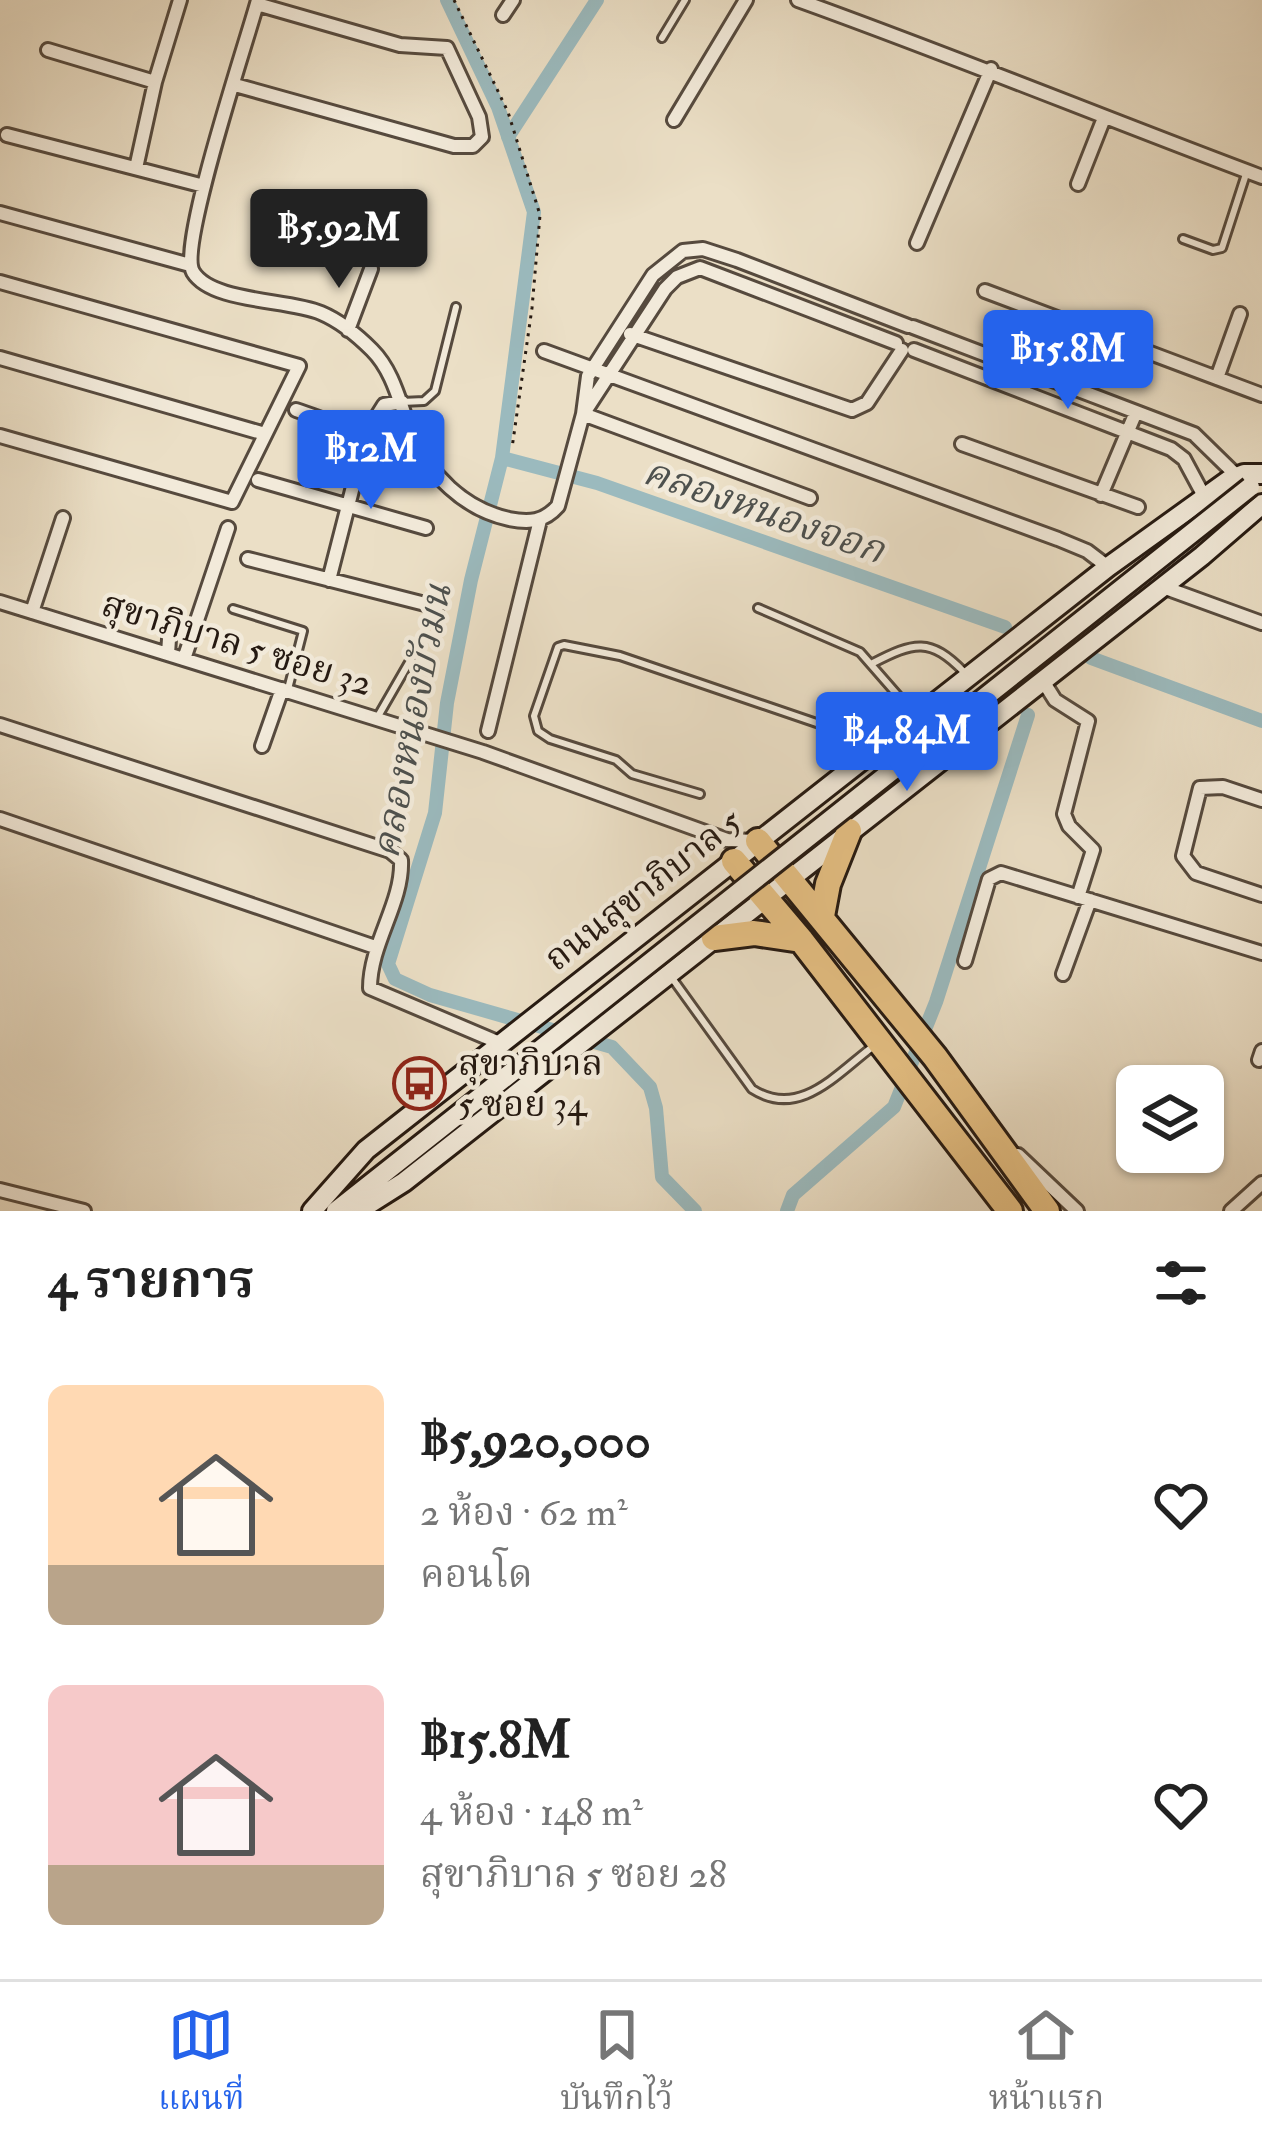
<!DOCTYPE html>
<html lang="th">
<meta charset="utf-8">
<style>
:root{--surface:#fff;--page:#f2f2f2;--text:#222;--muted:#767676;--line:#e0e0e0;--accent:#2563eb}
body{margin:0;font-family:"IM FELL Double Pica","Noto Serif Thai",serif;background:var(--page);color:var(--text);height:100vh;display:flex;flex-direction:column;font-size:45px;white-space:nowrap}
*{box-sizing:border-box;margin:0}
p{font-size:39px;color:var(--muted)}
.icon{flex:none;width:66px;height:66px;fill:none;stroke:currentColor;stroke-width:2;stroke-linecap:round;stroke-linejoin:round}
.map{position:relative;height:1211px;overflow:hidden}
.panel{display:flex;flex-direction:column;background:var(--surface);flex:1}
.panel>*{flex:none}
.buttons{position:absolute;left:1116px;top:1065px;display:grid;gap:24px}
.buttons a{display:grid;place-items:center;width:108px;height:108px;border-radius:18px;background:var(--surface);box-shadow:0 3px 9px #0004;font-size:60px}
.price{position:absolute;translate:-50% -102px;padding:0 27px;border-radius:12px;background:var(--accent);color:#fff;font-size:39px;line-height:78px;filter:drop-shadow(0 3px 6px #0008)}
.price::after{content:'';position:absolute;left:50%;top:72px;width:36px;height:27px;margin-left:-18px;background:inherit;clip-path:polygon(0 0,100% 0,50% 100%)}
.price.active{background:#222;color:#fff}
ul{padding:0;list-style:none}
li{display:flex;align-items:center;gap:36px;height:300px;padding:0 48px}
li span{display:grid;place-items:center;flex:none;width:336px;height:240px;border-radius:18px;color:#555}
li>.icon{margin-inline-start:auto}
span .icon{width:144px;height:144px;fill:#fffc;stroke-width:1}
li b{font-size:51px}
h2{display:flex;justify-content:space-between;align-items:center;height:144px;padding:0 48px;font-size:51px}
.dock{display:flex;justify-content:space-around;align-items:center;height:168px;border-top:3px solid var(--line);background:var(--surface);font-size:33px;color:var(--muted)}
.dock a{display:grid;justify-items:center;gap:6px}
.dock .active{color:var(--accent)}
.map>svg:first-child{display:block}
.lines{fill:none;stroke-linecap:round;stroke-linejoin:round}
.canal{stroke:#9bbabe;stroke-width:14}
.service-casing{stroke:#564a3e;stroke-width:12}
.minor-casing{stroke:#564a3e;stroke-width:18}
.secondary-casing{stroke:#251911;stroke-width:24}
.motorway-casing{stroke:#251911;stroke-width:30}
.path{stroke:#251911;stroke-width:3;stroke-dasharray:3 6;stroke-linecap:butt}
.service{stroke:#f2eada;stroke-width:6}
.minor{stroke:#f2eada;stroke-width:12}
.secondary{stroke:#f2eada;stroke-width:18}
.motorway{stroke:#e6c083;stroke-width:24}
.secondary-bridge-casing{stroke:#251911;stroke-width:24;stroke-linecap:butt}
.secondary-bridge{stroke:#f2eada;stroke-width:18}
.labels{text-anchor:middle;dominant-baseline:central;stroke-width:9;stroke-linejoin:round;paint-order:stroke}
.street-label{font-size:36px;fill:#251911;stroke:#f2eada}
.poi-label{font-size:36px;fill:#251911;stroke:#f2eada;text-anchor:start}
.water-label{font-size:39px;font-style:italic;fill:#4e514e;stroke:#f2eada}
</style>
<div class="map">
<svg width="1262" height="1211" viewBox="0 0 1262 1211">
<rect width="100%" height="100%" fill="#ebdfc6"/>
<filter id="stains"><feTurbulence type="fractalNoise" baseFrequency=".00167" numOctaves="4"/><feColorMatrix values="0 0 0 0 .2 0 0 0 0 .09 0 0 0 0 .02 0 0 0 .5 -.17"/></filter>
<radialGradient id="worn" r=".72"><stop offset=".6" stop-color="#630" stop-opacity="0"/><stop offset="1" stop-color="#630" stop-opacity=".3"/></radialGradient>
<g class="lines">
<path class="canal" d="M447,0l51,107 36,105 -32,246 -31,122 -24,123 -12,110 -47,151 7,15 35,16 182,52 38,40 6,21 6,69 33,34
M508,137l89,-137
M502,458l95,25 408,144
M1091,658l171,63
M787,1211l6,-16 101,-88 42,-105 92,-287"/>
<defs>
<path id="service" d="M662,38l23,-38
M1183,239l30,11 9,-2 25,-77
M402,402l22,-1 11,-10 21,-84
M758,608l102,44 55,63
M233,609l70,22 -15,58
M873,663c41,-21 57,-26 91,9
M377,718l34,-59
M700,794l-68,-20 -16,-14 -66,-21 -12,-8 -4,-15 24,-69 6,-2 56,11 258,88
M672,978l80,111c48,31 85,-16 123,-44"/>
<path id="minor" d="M258,0c-11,41 -80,246 -65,272 19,31 96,27 128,41 19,8 37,23 51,37 22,22 28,55 39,82 18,43 53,77 98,87 20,4 35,3 49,-13l25,-92 5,-38 65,-101 30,-24 20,-2 34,11 171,66
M798,0c156,56 309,119 464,177
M503,15l10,-15
M48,50l107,32
M235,85l219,61h19l9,-9 -3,-20 -32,-69 -47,-3 -143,-41
M674,120l72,-120
M7,135l197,51
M136,168l19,-86 25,-82
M1078,184l26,-66
M0,213l190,52
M917,243l74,-174
M0,282l299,84 -67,136 -232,-66
M985,291l277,104
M913,327l281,107 43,42
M348,330l23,-61
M630,334l222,76 15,-7 35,-53
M914,350l257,99 13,10 21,39
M544,351l514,188 29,12 21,16
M0,358l265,76
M1217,378l23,-64
M296,410c35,11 79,34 116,24
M584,413l81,-124 12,-12 23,-9 196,75
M583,414l227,84
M962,444l176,63
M258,480l168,48
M1101,495l35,-83
M248,559l189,48
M329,580l38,-148 17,-27 18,-3
M1163,587l99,36
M0,602l483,150 244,88 31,1
M32,612l31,-94
M168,654l2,-30
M184,659l44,-131
M1043,681l12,19 33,21 -24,93 5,12 24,24 -15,47
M0,725l390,126 11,9c2,43 -31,83 -31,128l132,56
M488,731l52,-211
M262,746l20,-57
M1262,800l-39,-13 -23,1 -17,68 13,17 66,22
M0,819l375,128
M965,961l24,-82 12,-6 261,80
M1063,974l27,-74
M1259,1060l3,-9
M1018,1155l59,56
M0,1190l84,21
M1231,1211l31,-28"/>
<path id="secondary" d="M312,1211l54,-61 742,-583 121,-87 15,-6h18
M336,1211l195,-154
M358,1211l46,-29 798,-626 60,-52"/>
<path id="motorway" d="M758,841l177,216 112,154
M734,861l67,79 209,271
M822,916l6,-32 21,-53
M714,938l40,-5 47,7"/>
</defs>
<use href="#service" class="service-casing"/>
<use href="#minor" class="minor-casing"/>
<use href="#secondary" class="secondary-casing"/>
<use href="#motorway" class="motorway-casing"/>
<path class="path" d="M454,0l54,112 32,103 -8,93 -20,140"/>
<use href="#service" class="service"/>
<use href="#minor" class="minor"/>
<use href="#secondary" class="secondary"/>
<use href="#motorway" class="motorway"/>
<defs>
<path id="secondary-bridge" d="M531,1057l719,-570"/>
</defs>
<use href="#secondary-bridge" class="secondary-bridge-casing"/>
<use href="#secondary-bridge" class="secondary-bridge"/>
</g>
<defs>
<symbol id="bus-ring" viewBox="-11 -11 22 22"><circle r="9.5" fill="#f2eada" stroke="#8f2418" stroke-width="1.5"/><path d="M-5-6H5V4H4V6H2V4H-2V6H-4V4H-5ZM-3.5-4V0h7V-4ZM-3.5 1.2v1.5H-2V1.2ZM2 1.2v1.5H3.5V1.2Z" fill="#8f2418"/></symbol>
</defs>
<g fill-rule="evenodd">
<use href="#bus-ring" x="390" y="1054" width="59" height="59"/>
</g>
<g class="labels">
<g class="street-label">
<text transform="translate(237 644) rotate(17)">สุขาภิบาล 5 ซอย 32</text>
<text transform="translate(643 890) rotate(-38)">ถนนสุขาภิบาล 5</text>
</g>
<g class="poi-label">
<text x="458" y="1063">สุขาภิบาล<tspan x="458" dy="41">5 ซอย 34</tspan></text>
</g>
<g class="water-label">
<text transform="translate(764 511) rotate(19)">คลองหนองจอก</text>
<text transform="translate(412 721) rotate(-79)">คลองหนองบัวมน</text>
</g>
</g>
<rect width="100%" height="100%" filter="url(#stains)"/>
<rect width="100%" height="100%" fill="url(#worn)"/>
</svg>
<div class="buttons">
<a><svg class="icon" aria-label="layers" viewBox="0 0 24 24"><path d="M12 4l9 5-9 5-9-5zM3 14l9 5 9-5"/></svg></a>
</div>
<b class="price active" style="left:339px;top:291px">฿5.92M</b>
<b class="price" style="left:1068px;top:412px">฿15.8M</b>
<b class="price" style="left:371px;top:512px">฿12M</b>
<b class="price" style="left:907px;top:794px">฿4.84M</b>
</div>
<section class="panel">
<h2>4 รายการ<svg class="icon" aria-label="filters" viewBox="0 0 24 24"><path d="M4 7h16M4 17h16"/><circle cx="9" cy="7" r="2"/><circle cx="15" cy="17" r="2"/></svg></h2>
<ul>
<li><span style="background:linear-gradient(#ffd9b3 75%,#b9a48a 0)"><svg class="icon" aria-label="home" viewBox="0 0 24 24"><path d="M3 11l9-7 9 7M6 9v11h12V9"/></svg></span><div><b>฿5,920,000</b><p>2 ห้อง · 62 m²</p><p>คอนโด</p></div><svg class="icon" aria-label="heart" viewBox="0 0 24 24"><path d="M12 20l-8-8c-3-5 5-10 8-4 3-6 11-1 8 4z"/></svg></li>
<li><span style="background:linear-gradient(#f6c9c9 75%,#b9a48a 0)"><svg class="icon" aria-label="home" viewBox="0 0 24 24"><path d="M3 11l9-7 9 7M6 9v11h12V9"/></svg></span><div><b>฿15.8M</b><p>4 ห้อง · 148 m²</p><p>สุขาภิบาล 5 ซอย 28</p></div><svg class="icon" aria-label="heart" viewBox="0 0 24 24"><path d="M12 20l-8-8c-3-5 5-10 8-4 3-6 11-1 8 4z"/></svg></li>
</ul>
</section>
<nav class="dock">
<a class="active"><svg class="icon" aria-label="map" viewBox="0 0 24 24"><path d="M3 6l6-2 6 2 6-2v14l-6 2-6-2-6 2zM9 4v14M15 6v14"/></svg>แผนที่</a>
<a><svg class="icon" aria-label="saved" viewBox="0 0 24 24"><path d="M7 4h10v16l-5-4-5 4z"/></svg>บันทึกไว้</a>
<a><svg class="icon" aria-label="home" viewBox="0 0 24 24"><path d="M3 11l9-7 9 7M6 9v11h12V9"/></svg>หน้าแรก</a>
</nav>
